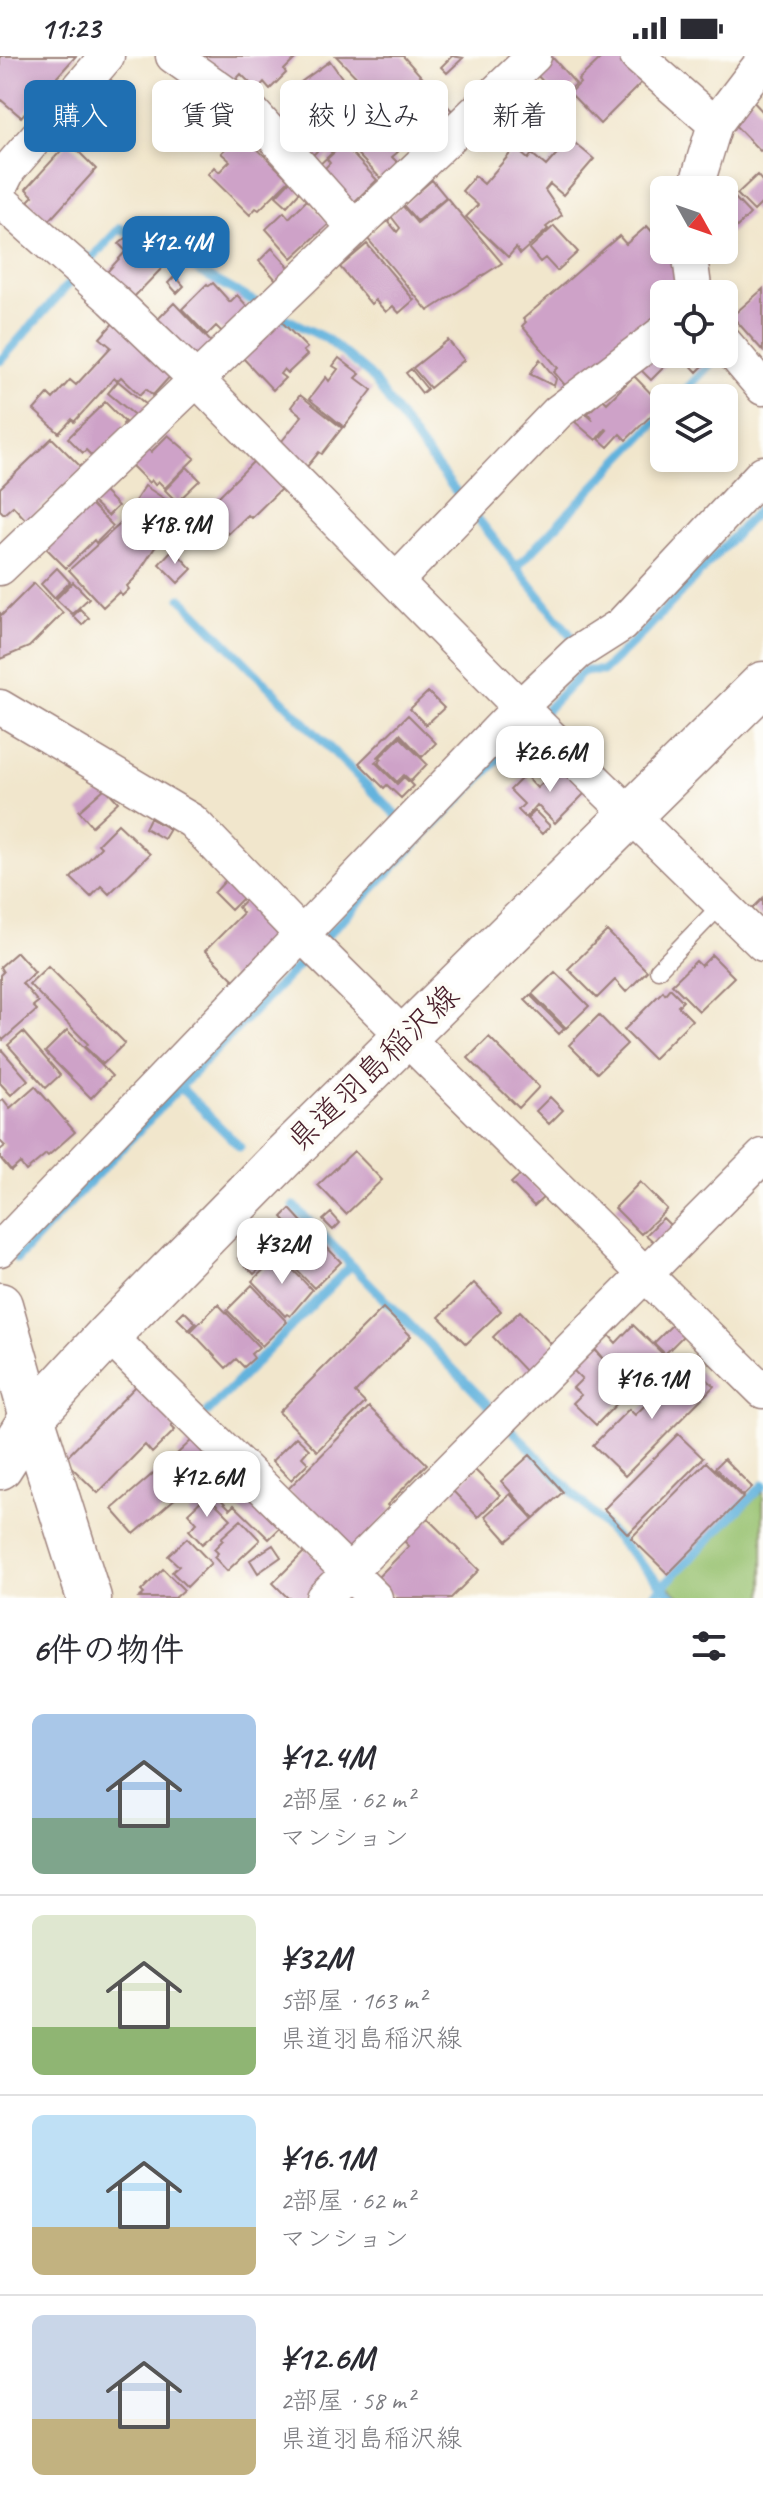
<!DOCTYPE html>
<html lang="ja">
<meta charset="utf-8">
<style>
:root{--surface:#fff;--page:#f2f2f3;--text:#2b2b33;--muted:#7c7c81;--line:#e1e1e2;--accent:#1f6fb2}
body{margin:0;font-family:Caveat,"Klee One",sans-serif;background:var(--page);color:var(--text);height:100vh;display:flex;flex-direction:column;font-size:30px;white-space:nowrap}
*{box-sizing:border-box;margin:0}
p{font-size:26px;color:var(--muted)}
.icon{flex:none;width:44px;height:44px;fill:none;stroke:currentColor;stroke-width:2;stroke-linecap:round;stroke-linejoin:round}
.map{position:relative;height:1542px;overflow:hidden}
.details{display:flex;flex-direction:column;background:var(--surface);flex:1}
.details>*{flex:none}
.hud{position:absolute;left:24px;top:24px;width:716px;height:72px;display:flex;gap:16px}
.needle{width:52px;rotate:130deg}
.buttons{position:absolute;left:650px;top:120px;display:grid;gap:16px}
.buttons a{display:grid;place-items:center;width:88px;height:88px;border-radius:12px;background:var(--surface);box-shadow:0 4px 12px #0003;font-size:40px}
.price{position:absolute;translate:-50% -68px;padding:0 18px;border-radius:16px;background:#fff;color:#222;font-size:26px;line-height:52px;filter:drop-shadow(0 2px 4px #0008)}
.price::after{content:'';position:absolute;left:50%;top:48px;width:24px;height:18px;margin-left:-12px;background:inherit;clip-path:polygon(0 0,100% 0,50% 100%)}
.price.active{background:var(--accent);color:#fff}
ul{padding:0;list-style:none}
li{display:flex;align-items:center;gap:24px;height:200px;padding:0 32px}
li+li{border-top:2px solid var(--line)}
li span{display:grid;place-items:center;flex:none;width:224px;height:160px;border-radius:12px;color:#555}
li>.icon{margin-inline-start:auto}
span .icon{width:96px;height:96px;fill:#fffc;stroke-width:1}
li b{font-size:34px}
h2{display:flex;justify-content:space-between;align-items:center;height:96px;padding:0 32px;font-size:34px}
.tag{padding:0 28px;border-radius:12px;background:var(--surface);box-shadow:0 4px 12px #0003;font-size:28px;line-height:72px}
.tag.active{background:var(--accent);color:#fff}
.status{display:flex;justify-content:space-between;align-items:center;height:56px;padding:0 40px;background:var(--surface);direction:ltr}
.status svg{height:22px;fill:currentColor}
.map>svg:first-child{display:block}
.green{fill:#96c16e;stroke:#70704c;stroke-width:2}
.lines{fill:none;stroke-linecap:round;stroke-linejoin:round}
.stream{stroke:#62b2dd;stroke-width:9}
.building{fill:#cea2c8}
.lane-casing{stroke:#9e827c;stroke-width:19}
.street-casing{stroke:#9e827c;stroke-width:37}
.secondary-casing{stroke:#9e827c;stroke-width:47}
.lane{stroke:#fff;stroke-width:16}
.street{stroke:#fff;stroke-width:34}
.secondary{stroke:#fff;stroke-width:44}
.labels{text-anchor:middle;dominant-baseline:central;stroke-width:8;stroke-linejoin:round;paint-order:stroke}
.street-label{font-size:32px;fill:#4a1f2b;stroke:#fdfcf7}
</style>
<div class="status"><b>11:23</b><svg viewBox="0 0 49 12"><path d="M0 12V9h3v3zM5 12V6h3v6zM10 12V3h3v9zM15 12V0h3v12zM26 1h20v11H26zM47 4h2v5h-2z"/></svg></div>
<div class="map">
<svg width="763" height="1542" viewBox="0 0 763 1542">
<rect width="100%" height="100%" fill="#fdfcf7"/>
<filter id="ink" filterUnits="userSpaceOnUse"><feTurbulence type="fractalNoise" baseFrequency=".0125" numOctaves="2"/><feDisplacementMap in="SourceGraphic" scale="16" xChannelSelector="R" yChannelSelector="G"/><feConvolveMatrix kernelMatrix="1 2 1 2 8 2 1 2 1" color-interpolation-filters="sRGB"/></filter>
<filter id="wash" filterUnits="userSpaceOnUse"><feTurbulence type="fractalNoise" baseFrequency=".006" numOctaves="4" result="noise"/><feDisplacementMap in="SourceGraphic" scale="32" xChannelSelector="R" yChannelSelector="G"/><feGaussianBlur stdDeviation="1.8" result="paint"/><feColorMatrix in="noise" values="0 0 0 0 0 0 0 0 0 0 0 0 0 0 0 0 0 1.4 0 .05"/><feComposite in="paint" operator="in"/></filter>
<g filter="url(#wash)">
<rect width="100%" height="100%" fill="#f1e6cc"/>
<path class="green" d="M763,1434v108h-82l-13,-13z"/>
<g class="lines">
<path class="stream" d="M84,199l6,5 30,-32 137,75
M281,260l46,23 43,36 53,74 39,50
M0,305l74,-83
M678,342l42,-44
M474,458l98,123
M516,512l148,-155
M181,542l220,222
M180,1031l60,60
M294,1150l198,203
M17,1203l163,-172 404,-416h19l43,-41 117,-125
M208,1356l143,-147
M512,1374l162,168
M651,1542l112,-113"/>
</g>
<g id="blocks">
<path class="building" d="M0,0h76l-55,61 -21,-18z
M195,0h103l-14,14 2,3 -16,16 -6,-7 -7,8 -16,-16 -9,10 -26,-26 -4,4z
M336,0h67l51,57 -10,10 -12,-15 -23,20 -4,-4 -7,6 -35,-41 3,-2z
M452,0l11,2 -16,15 -6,-6z
M603,0h22l21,22 -46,46 -30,-31 10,-10 -2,-3z
M553,2l23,26 -17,15 -23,-25z
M330,5l28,39 -25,18 -20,-29 -5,4 -7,-11z
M111,24l7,7 -13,12 -7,-7z
M539,34l31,32 -30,28 -6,-7 -5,5 -28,-29 8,-6 3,3 6,-7 -5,-5 9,-9 5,6z
M307,40l26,31 -29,26 -27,-31z
M750,42l13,14v37l-3,2 -31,-32z
M365,62l33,34 -6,5 7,7 -16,17 -40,-42z
M337,76l4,4 -4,3 3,4 -8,8 -7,-7z
M241,77l48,47 -30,30 -3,-2 -6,7 -42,-41 6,-7 5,5 11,-11 -9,-8z
M570,83l24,20 -31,36 -13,-11 -5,6 17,25 -16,12 2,2 -28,25 -4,-6 -8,9 -42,-40 12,-12 -16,-14 13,-15 9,8 31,-36 13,11 4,-5 14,12z
M69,86l27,27 -48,53 -20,-21 5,-5 -7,-7z
M324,88l8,9 -14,13 -8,-8z
M343,88l34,36 -25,24 -27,-30 3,-3 -3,-3 5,-5 -3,-4z
M757,119l6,7v20l-9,9 -17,-17z
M292,123l11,9 -16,18 -11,-10z
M432,124l14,17 -29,24 -14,-16z
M720,126l30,32 -19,19 -7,-8v-35h-13z
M447,142l55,65 -74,48 -61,-73 21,-17 9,11 3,-4 -10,-13 12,-10 15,18z
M307,144l22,24 -37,34 -26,-29 18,-17 5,6z
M554,170l24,26 -21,19 -12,-13 -5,4 -11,-13z
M647,170l17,19v5h5l5,6 8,22 -21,19 3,19 -96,73 -14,-17 4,-4 -36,-42 4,-4 -3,-3 96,-83 7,8z
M126,182l7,7 3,-4 29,20 -4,5 1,2 -31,32 -24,-28 19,-21 -7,-7z
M367,188l47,56 -15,13 -6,-7 -7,6 -11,-12 -4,4 -31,-37z
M272,192l19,21 -13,13 -19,-21z
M175,220l9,10 -7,7 -9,-10z
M213,227l17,19 7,-7 12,13 -23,22 -5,1 -5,-5 -9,9 -25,-26 25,-25 2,2z
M763,233v62l-31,-35z
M174,247l40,42 -18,18 -40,-42z
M116,264l57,53 -20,22 -7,-6 -6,6 -19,-18 -4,4 -3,-3 -40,44 -2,-3 -13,14 -25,-23 14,-16 5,5 17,-19 6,5 35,-38 -11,-9z
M280,264l27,28 -4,3 4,4 -19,18 -4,-4 -4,5 5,4 -12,12 -31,-33z
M448,284l16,20 -34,28 -17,-20z
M652,296l13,14 -14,14 -14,-14z
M684,298h25l3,3 -15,15 -15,-16z
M339,302l21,16 -4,4 16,12 -28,37 -35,-28 17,-22 3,4 9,-12 -5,-3z
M540,303l16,20 -2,7 -24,-12z
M411,313l16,20 -5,4 -16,-20z
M634,320l28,29 -36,35 -6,-6 -12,13 -9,-8 8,-9 -2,-1 -9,11 -21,-18 9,-10 9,8 -5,-7 15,-14 4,4z
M118,325l30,25 -10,12 -30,-25z
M300,339l42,33 -20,26 -3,-2 -13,16 -28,-22 24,-30 -11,-9z
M105,346l20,20 -2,2 2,3 -31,31 -8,-8 -3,3 -15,-15z
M168,379l27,23 -30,30 -7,-7 -3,4 -4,-5 -2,3 -18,-18 16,-17 4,4z
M52,382l31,31 -56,52 -14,-15 -9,8 -4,-4v-22z
M256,403l27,28 -32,31 -3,-3 -20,19 -23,-24z
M187,411l13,13 -23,22 -12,-12z
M145,430l35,23 -45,69 -8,8 2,3 -7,7 -3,-4 -16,15 -34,-37 51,-46z
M102,434l16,16 -10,10 -17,-16z
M88,445l25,25 -17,17 -2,-3 -28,28 -23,-23z
M173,493l19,20 -14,14 -19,-19z
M57,512l13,14 -16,16 -13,-14z
M73,526l16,16 -17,16 -16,-15z
M34,527l29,30 -34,34 -29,12v-46l2,2z
M80,553l9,9 -7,7 -9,-9z
M428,636l16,16 -18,17 -16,-16z
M408,659l28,28 -14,14 -22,-23 -22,23 2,1 -5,4 22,22 7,-7 9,9 -12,12 -14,-13 -3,3 -25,-25z
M400,681l27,27 -16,17 -7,-6 -7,7 -19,-19 4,-4 -2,-2z
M562,708l26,26 -33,33 -18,-18 -11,13 -8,-8 6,-6 -14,-14 15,-15 12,13z
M105,732l13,14 -26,24 -13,-15z
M535,755l15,15 -8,8 -15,-15z
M150,762l20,11 -6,10 -19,-11z
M118,768l32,30 -41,40 -8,-8 -10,11 -20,-19 30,-31 -3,-3z
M228,822l17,18 -14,14 -17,-17z
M247,842l34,35 -47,47 -29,-29 38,-38 -5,-6z
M763,842v22l-11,-11z
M607,875l40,40 -21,21 -11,-12 -18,18 -29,-29z
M17,896l18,20 -13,11 16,19 -5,4 4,4 -34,30 -3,-4v-61l3,-3 -3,-5z
M712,899l22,22 -35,34 -27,-27 24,-23 5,5z
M48,910l77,77 -22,21 -18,-17 3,-3 -59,-60z
M555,916l34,34 -23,22 -34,-34z
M670,932l13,13 -5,5 14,14 -39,39 -29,-29 39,-39 2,3z
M530,939l34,34 -5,5 -34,-34z
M599,959l28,29 -30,29 -28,-28z
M67,974l45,46 -21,22 -46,-46z
M23,976l37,43 -14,13 -38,-43z
M489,981l50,50 -20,21 -51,-50z
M0,992l28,32 -17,15 -11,-12z
M35,1030l40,46 -27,24 -2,-2 -20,17 -6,-8 -9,8 -11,-13v-8l5,-4 -5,-5v-40l3,-2 7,9z
M550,1041l13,13 -14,14 -13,-13z
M354,1095l28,29 -36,34 -28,-29z
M522,1117l22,24 -10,9 -23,-23z
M640,1126l27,27 -26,25 -26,-26z
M290,1153l12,13 -8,8 -12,-13z
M331,1157l9,10 -7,7 -10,-10z
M663,1162l10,10 -17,16 -10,-9z
M313,1177l28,29 -27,26 -28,-29z
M248,1193l16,16 -10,9 -16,-16z
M279,1199l33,35 -22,26 -3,-2 -2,2 -33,-35z
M474,1227l27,28 -35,33 -27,-27z
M252,1229l35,37 -25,24 -35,-36z
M218,1248l41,43 -8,7 3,4 -10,9 -8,-8 -10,9 -35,-37z
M383,1252l28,28 -56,57 10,10 -48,48 -38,-39z
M184,1255l12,12 -7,7 -12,-12z
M520,1255l34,36 -27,26 -34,-36z
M674,1267l11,11 -20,20 -11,-11z
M633,1269l31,30 -68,70 -23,-22 8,-8 -8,-7 9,-9 -11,-11 21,-20 11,11 -9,-11 14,-14 8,9z
M693,1310l21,20 -89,90 -32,-31 36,-36 6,6 36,-35 4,4z
M138,1328l38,38 -5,4 4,4 -23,23 -7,-8 -47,48 -34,-33z
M369,1351l58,57 -40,41 5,5 -42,43 -63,-63z
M678,1378l25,24 -75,76 -24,-25z
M296,1381l13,12 -7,8 6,6 -17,17 -19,-19z
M193,1383l31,31 -16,16 -31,-32z
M530,1399l33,37 -29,26 -33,-37z
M170,1403l22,25 -58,50 -22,-25z
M724,1403l28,28 -9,9 -28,-28z
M706,1406l37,36 -75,76 -37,-36z
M475,1414l25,25 -22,22 -25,-26z
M229,1417l53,53 -13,13 -35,-34 -4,4 -18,-19z
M510,1438l23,25 -26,22 -22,-25z
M207,1439l24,24 -29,25 -13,-14 8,-7 -9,-10z
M426,1461l53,53 -28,28h-56l-19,-19 33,-33 -6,-6z
M241,1464l19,20 -33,31 -13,-14 4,-4 -4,-4 9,-9 -2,-2z
M187,1482l24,25 -24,24 -15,-15 7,-6 -11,-10z
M273,1489l8,12 -23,16 -8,-13z
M307,1493l23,24 -25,25h-17l-15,-15z
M163,1513l21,21 -9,8h-36l5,-4 -3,-3z"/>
</g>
</g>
<g filter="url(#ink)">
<use href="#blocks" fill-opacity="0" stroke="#9e827c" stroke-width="2"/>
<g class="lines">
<defs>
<path id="lane" d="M658,914l64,-66"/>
<path id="street" d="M173,0l79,56 102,115
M637,0l78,68
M0,131l9,-18 98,-113
M695,134l20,-66 48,-63
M0,144l112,99 85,81 323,327 243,237
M689,194l6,44
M724,286l39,46
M0,512l534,-512
M396,525l162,-169 106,-80
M0,651l192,114 117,121 454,449
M0,1193l520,-542 57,-54 44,-28 142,-152
M108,1279l267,263
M323,1542l440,-442"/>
<path id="secondary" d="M0,1249l32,112 57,181
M0,1411l32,-50 76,-82 173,-176 482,-475"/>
</defs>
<use href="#lane" class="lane-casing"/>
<use href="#street" class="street-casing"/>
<use href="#secondary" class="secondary-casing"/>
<use href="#lane" class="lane"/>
<use href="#street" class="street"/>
<use href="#secondary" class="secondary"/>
</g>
</g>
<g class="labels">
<g class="street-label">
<text transform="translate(373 1012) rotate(-44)">県道羽島稲沢線</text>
</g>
</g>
</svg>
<div class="buttons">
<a><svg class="needle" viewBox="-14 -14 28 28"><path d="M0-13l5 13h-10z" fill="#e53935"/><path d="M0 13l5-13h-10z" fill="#7c7c81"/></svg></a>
<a><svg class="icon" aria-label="locate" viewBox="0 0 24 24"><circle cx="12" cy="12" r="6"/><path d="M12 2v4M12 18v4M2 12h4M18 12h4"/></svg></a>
<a><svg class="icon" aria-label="layers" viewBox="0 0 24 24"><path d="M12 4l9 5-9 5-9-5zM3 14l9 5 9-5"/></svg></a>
</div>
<b class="price active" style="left:176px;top:228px">¥12.4M</b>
<b class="price" style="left:175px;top:510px">¥18.9M</b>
<b class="price" style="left:550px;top:738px">¥26.6M</b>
<b class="price" style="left:282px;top:1230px">¥32M</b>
<b class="price" style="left:652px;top:1365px">¥16.1M</b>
<b class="price" style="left:207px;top:1463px">¥12.6M</b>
<div class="hud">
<a class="tag active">購入</a>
<a class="tag">賃貸</a>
<a class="tag">絞り込み</a>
<a class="tag">新着</a>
</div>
</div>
<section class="details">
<h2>6件の物件<svg class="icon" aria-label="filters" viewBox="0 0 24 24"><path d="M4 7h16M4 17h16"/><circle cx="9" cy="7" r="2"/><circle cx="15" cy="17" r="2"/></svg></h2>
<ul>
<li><span style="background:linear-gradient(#a9c7e8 65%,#7fa58c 0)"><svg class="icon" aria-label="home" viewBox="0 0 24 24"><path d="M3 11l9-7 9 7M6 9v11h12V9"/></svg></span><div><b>¥12.4M</b><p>2部屋 · 62 m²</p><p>マンション</p></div></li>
<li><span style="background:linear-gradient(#dfe7d0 70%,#8fb573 0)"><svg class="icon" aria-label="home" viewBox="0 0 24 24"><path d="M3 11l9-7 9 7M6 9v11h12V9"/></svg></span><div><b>¥32M</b><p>5部屋 · 163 m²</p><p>県道羽島稲沢線</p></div></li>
<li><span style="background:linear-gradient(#bfe0f5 70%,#c2b280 0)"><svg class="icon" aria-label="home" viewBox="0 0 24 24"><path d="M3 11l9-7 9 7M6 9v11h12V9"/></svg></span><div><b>¥16.1M</b><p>2部屋 · 62 m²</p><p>マンション</p></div></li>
<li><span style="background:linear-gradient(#c9d6e8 65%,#c2b280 0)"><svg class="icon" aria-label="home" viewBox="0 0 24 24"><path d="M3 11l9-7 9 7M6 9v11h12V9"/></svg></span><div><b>¥12.6M</b><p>2部屋 · 58 m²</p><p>県道羽島稲沢線</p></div></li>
</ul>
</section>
